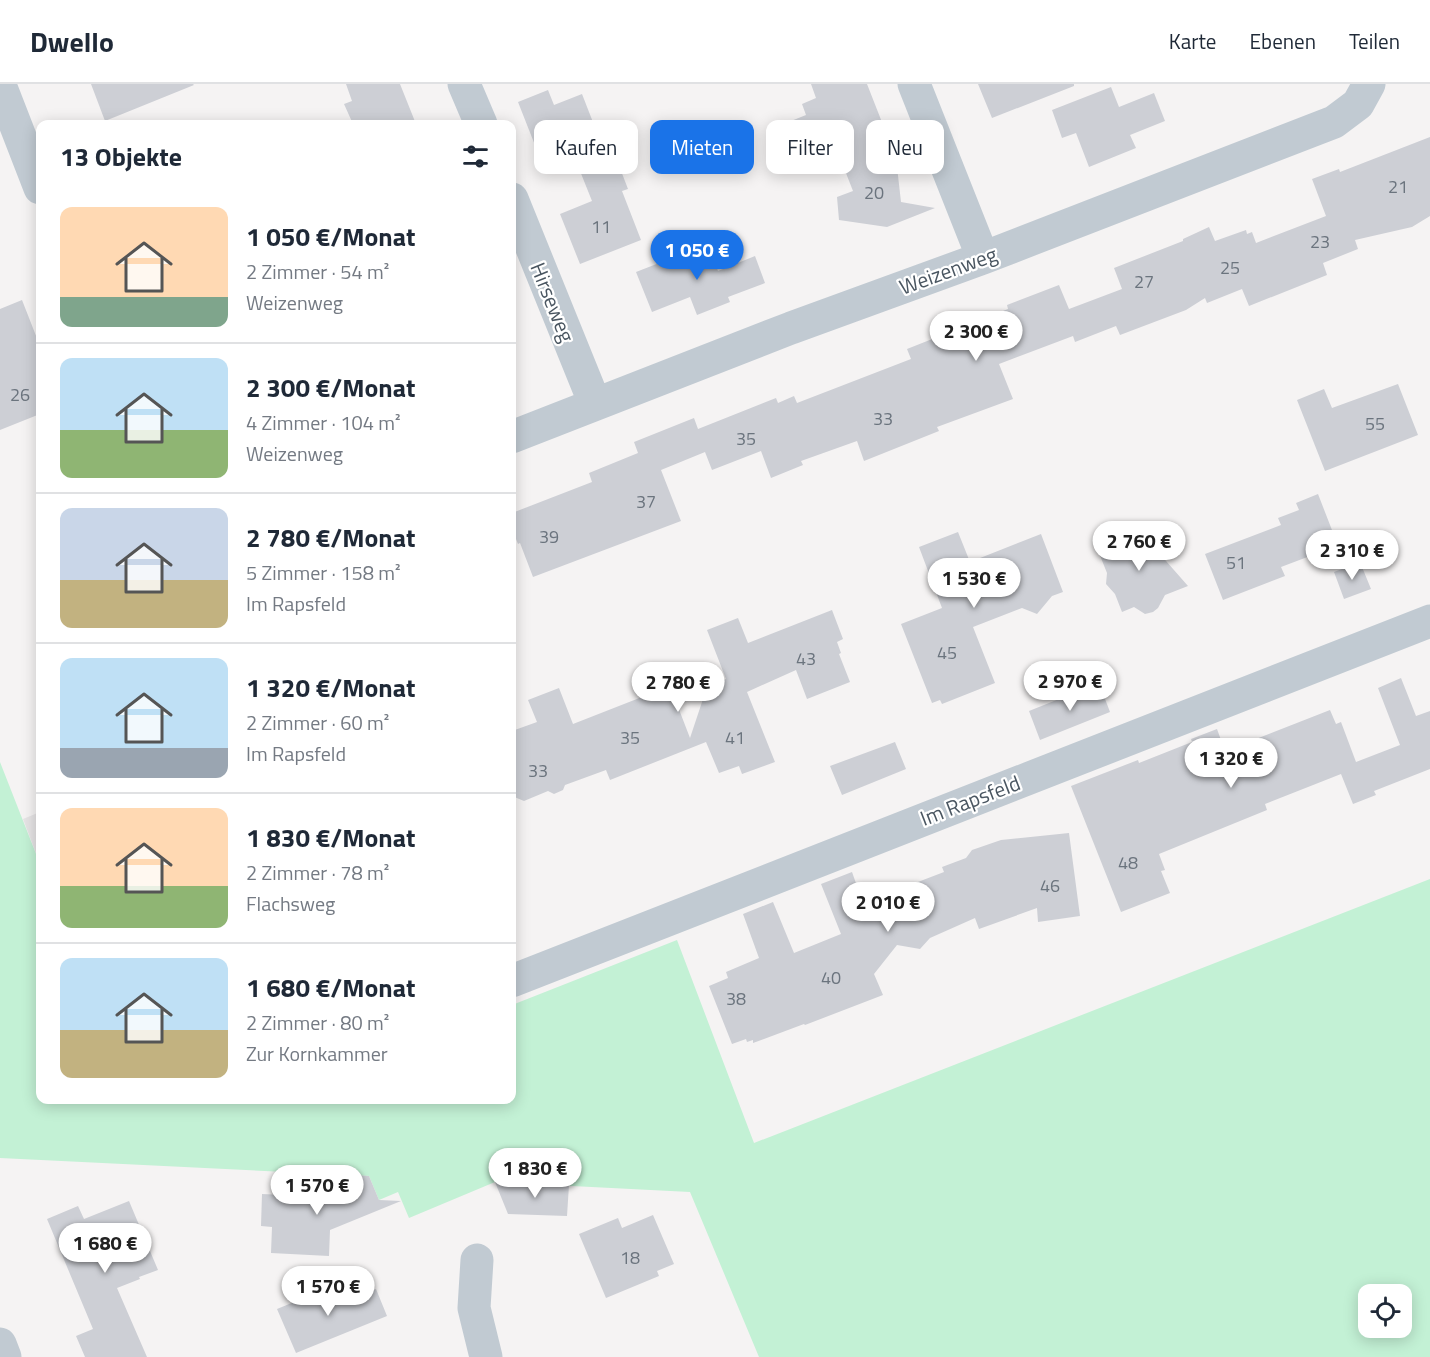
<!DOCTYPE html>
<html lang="de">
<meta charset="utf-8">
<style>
:root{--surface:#fff;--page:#f6f6f7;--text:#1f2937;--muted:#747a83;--line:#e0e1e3;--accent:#1a73e8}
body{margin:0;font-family:"Titillium Web",sans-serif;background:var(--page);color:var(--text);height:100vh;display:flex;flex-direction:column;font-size:22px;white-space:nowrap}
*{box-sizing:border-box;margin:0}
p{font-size:20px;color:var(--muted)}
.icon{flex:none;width:33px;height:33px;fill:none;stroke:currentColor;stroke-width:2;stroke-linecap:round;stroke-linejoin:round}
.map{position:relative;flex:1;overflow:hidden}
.side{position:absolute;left:36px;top:36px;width:480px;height:984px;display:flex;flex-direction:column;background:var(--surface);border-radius:12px;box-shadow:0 3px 15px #0003}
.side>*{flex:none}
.banner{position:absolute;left:534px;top:36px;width:570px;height:54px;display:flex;gap:12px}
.fabs{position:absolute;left:1358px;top:1200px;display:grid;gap:12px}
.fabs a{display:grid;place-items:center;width:54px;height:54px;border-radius:12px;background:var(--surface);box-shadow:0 3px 15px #0003;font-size:30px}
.price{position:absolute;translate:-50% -51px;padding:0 14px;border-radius:21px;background:#fff;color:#222;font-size:20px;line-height:39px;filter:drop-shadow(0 2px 3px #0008)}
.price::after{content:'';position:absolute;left:50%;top:36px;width:18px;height:14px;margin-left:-9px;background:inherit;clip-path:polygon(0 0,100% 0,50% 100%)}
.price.active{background:var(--accent);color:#fff}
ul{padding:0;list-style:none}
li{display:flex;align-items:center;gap:18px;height:150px;padding:0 24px}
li+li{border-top:2px solid var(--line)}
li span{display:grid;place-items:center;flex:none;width:168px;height:120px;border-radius:12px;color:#555}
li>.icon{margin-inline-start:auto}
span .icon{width:72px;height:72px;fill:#fffc;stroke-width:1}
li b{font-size:26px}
h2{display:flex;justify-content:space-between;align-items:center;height:72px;padding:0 24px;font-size:26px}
.tag{padding:0 21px;border-radius:12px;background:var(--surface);box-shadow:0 3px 15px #0003;font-size:21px;line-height:54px}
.tag.active{background:var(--accent);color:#fff}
header{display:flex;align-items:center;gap:36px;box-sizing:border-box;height:84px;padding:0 30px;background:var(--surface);border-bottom:2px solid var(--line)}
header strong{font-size:28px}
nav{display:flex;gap:33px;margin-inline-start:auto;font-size:21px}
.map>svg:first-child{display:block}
.education{fill:#e6e4e5}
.green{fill:#c3f1d5;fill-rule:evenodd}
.building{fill:#cdcfd5}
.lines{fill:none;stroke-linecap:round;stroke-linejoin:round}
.minor{stroke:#c1cad2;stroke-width:33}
.labels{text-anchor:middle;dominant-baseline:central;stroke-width:4.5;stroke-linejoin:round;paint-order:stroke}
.number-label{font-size:18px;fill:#6b747e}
.street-label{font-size:21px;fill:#4a5661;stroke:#fff}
</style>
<header>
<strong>Dwello</strong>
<nav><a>Karte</a><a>Ebenen</a><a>Teilen</a></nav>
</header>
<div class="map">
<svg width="1430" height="1273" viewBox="0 0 1430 1273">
<rect width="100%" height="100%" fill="#f5f3f3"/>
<path class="education" d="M40,728v52l-17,-45z"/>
<path class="green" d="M0,678l40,102v236h472v-95l165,-65 77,203 676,-264v478h-671l-69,-165 -195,-10 -86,36 -11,-26 -19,8 -10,-24 -369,-18zM1368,1210h33v34h-33z"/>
<path class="building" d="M91,0h102l1,1 -89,36z
M346,0h54l16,40h-63l-9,-20 8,-3z
M811,0h56l29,74 5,44 34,6 -48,19 -48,-7 -2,-23 16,-6 -20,-51 -30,11 -12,-30 15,-6 -4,-11 14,-6z
M978,0h96v2l-82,32z
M1111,3l8,20 35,-14 11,28 -35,14 6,13 -47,19 -13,-34 -14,5 -10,-28z
M548,6l6,15 28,-11 28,72 8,-3 10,26 -6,2 19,49 -61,24 -20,-50 32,-13 -20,-50 -30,12 -24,-61z
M1430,53v79l-18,11 -57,13 3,9 -35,14 4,12 -78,31 -7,-17 -35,14 -2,-5 -19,12 -66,25 -4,-9 -41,16 -2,-6 -74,28 14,35 -76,28 2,4 -75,30 -7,-20 -56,20 2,4 -32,13 -10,-27 -49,19 -7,-18 -44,18 20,51 -148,56 -13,-34 -2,1 -6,-15v-16l80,-31 -3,-9 49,-20 -4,-11 60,-24 4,11 78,-31 2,5 16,-7 3,7 114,-44 -4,-10 101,-40 -1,-4 52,-20 10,24 53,-20 -8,-21 69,-27v-2l26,-12 6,14 31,-11 1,4 5,-2 4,11 70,-27 -14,-37 27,-10 1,3z
M708,160l10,27 37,-15 10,27 -37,14 2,5 -33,13 -7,-18 -38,15 -16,-40z
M22,216l18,46v68l-40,16v-121z
M1398,300l20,51 -93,36 -28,-71 27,-11 8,19z
M1318,410l26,67 -19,8 -7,-16 -37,14 4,9 -62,24 -18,-46 76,-29 -3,-7 21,-8 -3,-7z
M1149,444l10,25 29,33 -23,9 -7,13 -5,4 -8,2 -11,-7 -12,5 -7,-18 -9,-10 1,-11 -10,-25z
M958,448l12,30 71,-28 22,58 -11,4 -15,18 -15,-6 -49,19 22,56 -53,21 -2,-4 -8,3 -31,-79 41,-16 -23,-61z
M1360,478l11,27 -27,10 -10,-27z
M832,526l11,29 -6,3 4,11 -2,1 11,28 -43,17 -11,-29 -49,22 28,70 -33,12 -3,-8 -20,7 -13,-31 -96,38 -4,-10 -41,15 -2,5 -9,4 -6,-3 -24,10 -12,-5v-65l25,-9 -9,-22 31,-12 14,36 97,-38 20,52 17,-51 19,-8 -19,-49 31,-12 10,25z
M1401,594l15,38 14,-5v58l-56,22 2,4 -23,9 -12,-30 -76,30 2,6 -108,44 6,16 -4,1 9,22 -49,19 -50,-126 67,-26 1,3 53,-21 -1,-3 26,-10 8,22 105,-41 6,14 5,-2 15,40 44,-17 -22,-57z
M1099,599l11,29 -70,28 -11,-29z
M895,658l11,27 -64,26 -12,-29z
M1069,749l11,83 -42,6 -1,-14 -58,21 -4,-11 -45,20 -10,11 -23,-4 -23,29 9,21 -78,30 -1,-1 -51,19v-3l-6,2 -1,-3 -14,5 -23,-58 19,-8 -2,-6 33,-14 -16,-44 30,-12 21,51 47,-19 -20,-50 31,-12 11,31 81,-31 -2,-5 24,-9 6,-8 29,-10z
M339,1090l30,2 10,24 22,1 -71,29 -1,26 -58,-3 1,-26 -11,-1 1,-32 86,4z
M495,1098l74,3 -2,31 -59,-2z
M129,1117l29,69 -19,7 1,2 -23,9 30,69h-62l-9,-21 17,-7 -46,-110 31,-13 6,13z
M653,1131l21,49 -17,7 2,5 -53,22 -27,-64 39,-16 4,10z
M328,1204l-1,13 21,-8 2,6 26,-10 11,27 -91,37 -19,-44z"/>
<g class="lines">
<path class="minor" d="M464,0l17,40
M914,0l69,174
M0,1l40,103
M512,115l83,205
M512,353l279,-109 192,-70 351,-136 24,-18 11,-20
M512,897l918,-360
M477,1176l-3,48 12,49
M0,1260l5,13"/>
</g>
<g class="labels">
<g class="number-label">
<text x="1398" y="102">21</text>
<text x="874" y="108">20</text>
<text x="601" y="142">11</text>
<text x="1320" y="157">23</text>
<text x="1230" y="183">25</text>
<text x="1144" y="197">27</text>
<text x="20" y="310">26</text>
<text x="883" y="334">33</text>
<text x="1375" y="339">55</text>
<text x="746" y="354">35</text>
<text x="646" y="417">37</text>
<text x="549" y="452">39</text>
<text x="1236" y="478">51</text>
<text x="947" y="568">45</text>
<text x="806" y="574">43</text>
<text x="630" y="653">35</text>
<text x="735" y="653">41</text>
<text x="538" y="686">33</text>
<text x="1128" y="778">48</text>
<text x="1050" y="801">46</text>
<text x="831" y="893">40</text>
<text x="736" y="914">38</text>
<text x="630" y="1173">18</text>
</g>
<g class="street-label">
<text transform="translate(948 186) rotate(-20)">Weizenweg</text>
<text transform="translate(553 218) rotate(68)">Hirseweg</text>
<text transform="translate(970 716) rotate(-21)">Im Rapsfeld</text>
</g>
</g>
</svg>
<div class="fabs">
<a><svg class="icon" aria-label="locate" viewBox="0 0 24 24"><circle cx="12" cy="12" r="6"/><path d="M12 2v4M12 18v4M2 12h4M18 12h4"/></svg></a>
</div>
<b class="price active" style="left:697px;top:197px">1 050 €</b>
<b class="price" style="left:976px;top:278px">2 300 €</b>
<b class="price" style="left:1139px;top:488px">2 760 €</b>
<b class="price" style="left:1352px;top:497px">2 310 €</b>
<b class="price" style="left:974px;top:525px">1 530 €</b>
<b class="price" style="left:1070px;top:628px">2 970 €</b>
<b class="price" style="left:678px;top:629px">2 780 €</b>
<b class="price" style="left:1231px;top:705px">1 320 €</b>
<b class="price" style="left:888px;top:849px">2 010 €</b>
<b class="price" style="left:535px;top:1115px">1 830 €</b>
<b class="price" style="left:317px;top:1132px">1 570 €</b>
<b class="price" style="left:105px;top:1190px">1 680 €</b>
<b class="price" style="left:328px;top:1233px">1 570 €</b>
<div class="banner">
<a class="tag">Kaufen</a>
<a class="tag active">Mieten</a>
<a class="tag">Filter</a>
<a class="tag">Neu</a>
</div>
<section class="side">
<h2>13 Objekte<svg class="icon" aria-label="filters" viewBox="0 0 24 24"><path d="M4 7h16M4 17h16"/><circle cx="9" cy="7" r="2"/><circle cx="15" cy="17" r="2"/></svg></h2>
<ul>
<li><span style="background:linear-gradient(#ffd9b3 75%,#7fa58c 0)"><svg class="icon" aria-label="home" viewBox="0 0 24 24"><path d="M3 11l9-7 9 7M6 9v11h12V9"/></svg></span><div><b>1 050 €/Monat</b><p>2 Zimmer · 54 m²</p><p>Weizenweg</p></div></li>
<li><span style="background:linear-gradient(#bfe0f5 60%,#8fb573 0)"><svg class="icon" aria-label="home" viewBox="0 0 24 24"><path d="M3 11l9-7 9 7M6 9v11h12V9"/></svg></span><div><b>2 300 €/Monat</b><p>4 Zimmer · 104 m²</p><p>Weizenweg</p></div></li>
<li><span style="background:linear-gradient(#c9d6e8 60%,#c2b280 0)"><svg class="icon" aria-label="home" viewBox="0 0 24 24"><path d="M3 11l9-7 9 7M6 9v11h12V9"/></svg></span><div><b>2 780 €/Monat</b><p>5 Zimmer · 158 m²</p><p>Im Rapsfeld</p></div></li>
<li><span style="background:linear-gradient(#bfe0f5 75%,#9aa5b1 0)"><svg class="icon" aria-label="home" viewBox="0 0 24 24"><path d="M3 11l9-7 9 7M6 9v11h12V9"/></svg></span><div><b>1 320 €/Monat</b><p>2 Zimmer · 60 m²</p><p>Im Rapsfeld</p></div></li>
<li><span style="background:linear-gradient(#ffd9b3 65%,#8fb573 0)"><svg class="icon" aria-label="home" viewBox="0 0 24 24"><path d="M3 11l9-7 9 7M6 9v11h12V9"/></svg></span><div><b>1 830 €/Monat</b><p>2 Zimmer · 78 m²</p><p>Flachsweg</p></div></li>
<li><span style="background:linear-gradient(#bfe0f5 60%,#c2b280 0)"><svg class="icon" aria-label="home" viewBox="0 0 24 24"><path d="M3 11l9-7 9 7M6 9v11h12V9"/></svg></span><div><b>1 680 €/Monat</b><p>2 Zimmer · 80 m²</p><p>Zur Kornkammer</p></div></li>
</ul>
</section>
</div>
